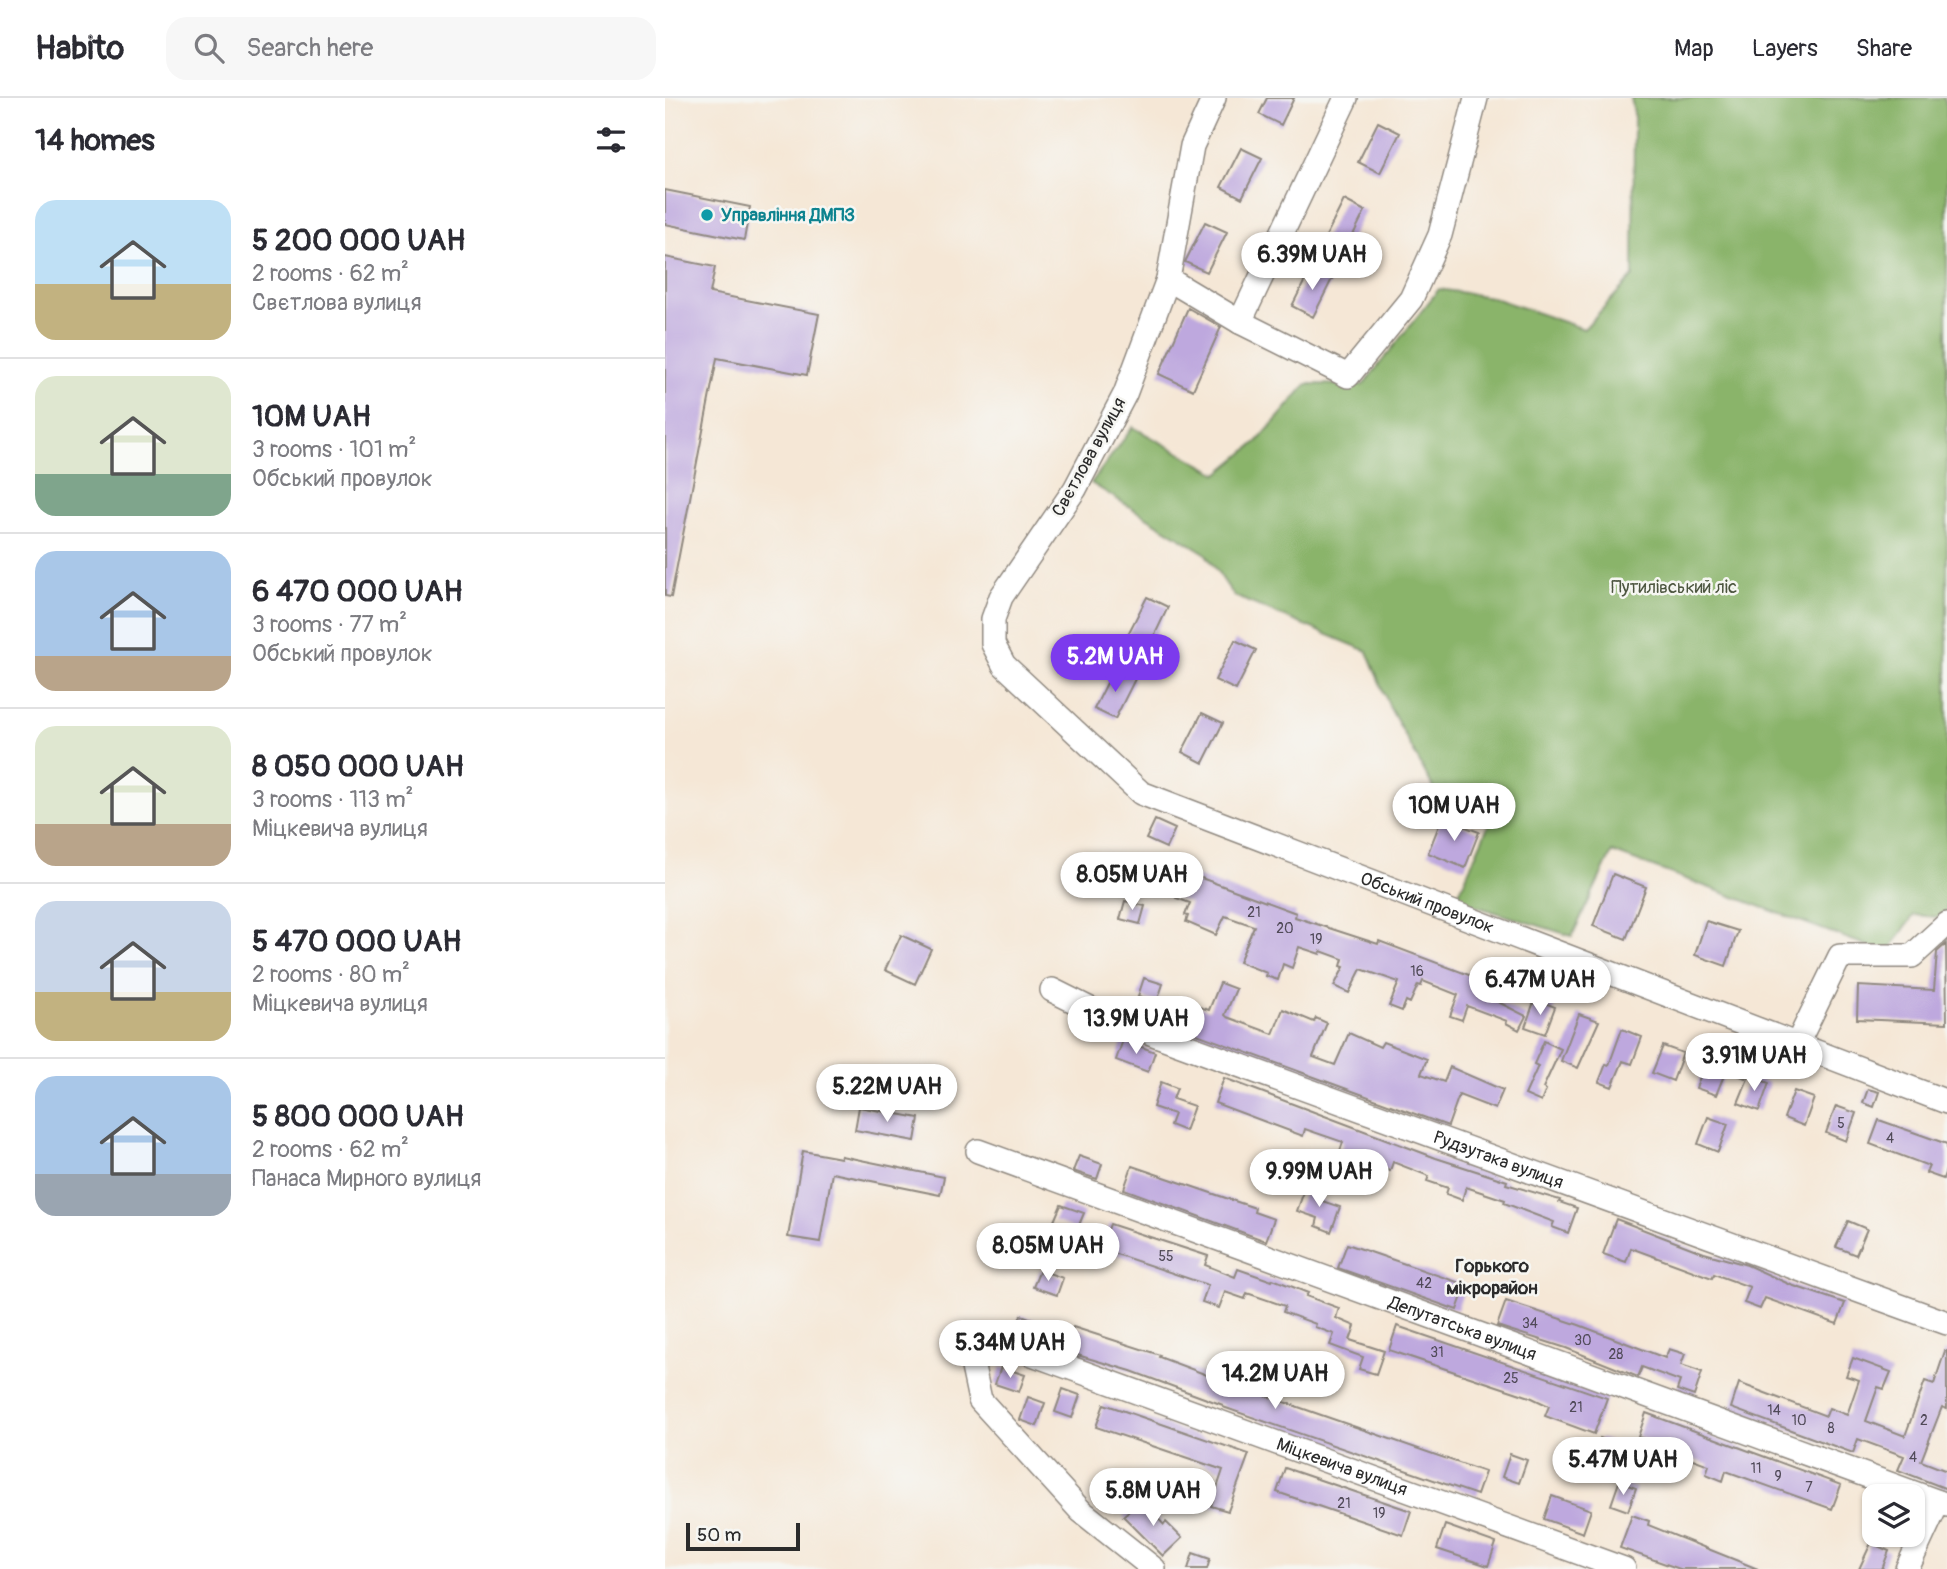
<!DOCTYPE html>
<meta charset="utf-8">
<style>
:root{--surface:#fff;--page:#f7f7f7;--text:#2b2b33;--muted:#7c7c81;--line:#e1e1e2;--accent:#7c3aed}
body{margin:0;font-family:Pangolin,sans-serif;background:var(--page);color:var(--text);height:100vh;display:flex;flex-direction:column;font-size:26px;white-space:nowrap}
*{box-sizing:border-box;margin:0}
p{font-size:23px;color:var(--muted)}
.icon{flex:none;width:38px;height:38px;fill:none;stroke:currentColor;stroke-width:2;stroke-linecap:round;stroke-linejoin:round}
.map{position:relative;flex:1;overflow:hidden}
.side{display:flex;flex-direction:column;background:var(--surface);width:665px}
.side>*{flex:none}
.controls{position:absolute;left:1197px;top:1386px;display:grid;gap:14px}
.controls a{display:grid;place-items:center;width:63px;height:63px;border-radius:14px;background:var(--surface);box-shadow:0 2px 5px #0004;font-size:35px}
.scale{position:absolute;left:21px;bottom:18px;width:114px;box-sizing:border-box;padding-left:7px;border:4px solid #2b2b2b;border-top:0;font-size:19px;line-height:24px;white-space:nowrap;color:#2b2b2b;-webkit-text-stroke:5px #f6f6f2;paint-order:stroke}
.price{position:absolute;translate:-50% -60px;padding:0 16px;border-radius:24px;background:#fff;color:#222;font-size:23px;line-height:46px;filter:drop-shadow(0 2px 4px #0008)}
.price::after{content:'';position:absolute;left:50%;top:42px;width:21px;height:16px;margin-left:-10px;background:inherit;clip-path:polygon(0 0,100% 0,50% 100%)}
.price.active{background:var(--accent);color:#fff}
ul{padding:0;list-style:none}
li{display:flex;align-items:center;gap:21px;height:175px;padding:0 35px}
li+li{border-top:2px solid var(--line)}
li span{display:grid;place-items:center;flex:none;width:196px;height:140px;border-radius:21px;color:#555}
li>.icon{margin-inline-start:auto}
span .icon{width:84px;height:84px;fill:#fffc;stroke-width:1}
li b{font-size:30px}
h2{display:flex;justify-content:space-between;align-items:center;height:84px;padding:0 35px;font-size:30px}
header{display:flex;align-items:center;gap:42px;box-sizing:border-box;height:98px;padding:0 35px;background:var(--surface);border-bottom:2px solid var(--line)}
header strong{font-size:33px}
nav{display:flex;gap:38px;margin-inline-start:auto;font-size:24px}
.search{width:490px;height:63px;background:var(--page);display:flex;align-items:center;gap:18px;box-sizing:border-box;padding:0 24px;border-radius:21px;color:var(--muted);font-size:26px}
main{display:flex;flex:1;min-height:0}
.map>svg:first-child{display:block}
.forest{fill:#8ab46b;stroke:#5a704b;stroke-width:2}
.building{fill:#bea8de}
.lines{fill:none;stroke-linecap:round;stroke-linejoin:round}
.minor-casing{stroke:#908980;stroke-width:26}
.minor{stroke:#fff;stroke-width:23}
.culture-dot{fill:#0f9aa8;stroke:#f6f6f2;stroke-width:2.5}
.labels{text-anchor:middle;dominant-baseline:central;stroke-width:5;stroke-linejoin:round;paint-order:stroke}
.number-label{font-size:14px;fill:#504a58}
.culture-label{font-size:18px;font-weight:bold;fill:#0d838f;stroke:#f6f6f2;text-anchor:start}
.street-label{font-size:18px;fill:#2b2b2b;stroke:#f6f6f2}
.park-label{font-size:18px;fill:#4c553f;stroke:#f6f6f2}
.neighbourhood-label{font-size:19px;font-weight:bold;fill:#2b2b2b;stroke:#f6f6f2}
</style>
<header>
<strong>Habito</strong>
<div class="search"><svg class="icon" aria-label="search" viewBox="0 0 24 24"><circle cx="10" cy="10" r="6"/><path d="M15 15l6 6"/></svg>Search here</div>
<nav><a>Map</a><a>Layers</a><a>Share</a></nav>
</header>
<main>
<section class="side">
<h2>14 homes<svg class="icon" aria-label="filters" viewBox="0 0 24 24"><path d="M4 7h16M4 17h16"/><circle cx="9" cy="7" r="2"/><circle cx="15" cy="17" r="2"/></svg></h2>
<ul>
<li><span style="background:linear-gradient(#bfe0f5 60%,#c2b280 0)"><svg class="icon" aria-label="home" viewBox="0 0 24 24"><path d="M3 11l9-7 9 7M6 9v11h12V9"/></svg></span><div><b>5 200 000 UAH</b><p>2 rooms · 62 m²</p><p>Свєтлова вулиця</p></div></li>
<li><span style="background:linear-gradient(#dfe7d0 70%,#7fa58c 0)"><svg class="icon" aria-label="home" viewBox="0 0 24 24"><path d="M3 11l9-7 9 7M6 9v11h12V9"/></svg></span><div><b>10M UAH</b><p>3 rooms · 101 m²</p><p>Обський провулок</p></div></li>
<li><span style="background:linear-gradient(#a9c7e8 75%,#b9a48a 0)"><svg class="icon" aria-label="home" viewBox="0 0 24 24"><path d="M3 11l9-7 9 7M6 9v11h12V9"/></svg></span><div><b>6 470 000 UAH</b><p>3 rooms · 77 m²</p><p>Обський провулок</p></div></li>
<li><span style="background:linear-gradient(#dfe7d0 70%,#b9a48a 0)"><svg class="icon" aria-label="home" viewBox="0 0 24 24"><path d="M3 11l9-7 9 7M6 9v11h12V9"/></svg></span><div><b>8 050 000 UAH</b><p>3 rooms · 113 m²</p><p>Міцкевича вулиця</p></div></li>
<li><span style="background:linear-gradient(#c9d6e8 65%,#c2b280 0)"><svg class="icon" aria-label="home" viewBox="0 0 24 24"><path d="M3 11l9-7 9 7M6 9v11h12V9"/></svg></span><div><b>5 470 000 UAH</b><p>2 rooms · 80 m²</p><p>Міцкевича вулиця</p></div></li>
<li><span style="background:linear-gradient(#a9c7e8 70%,#9aa5b1 0)"><svg class="icon" aria-label="home" viewBox="0 0 24 24"><path d="M3 11l9-7 9 7M6 9v11h12V9"/></svg></span><div><b>5 800 000 UAH</b><p>2 rooms · 62 m²</p><p>Панаса Мирного вулиця</p></div></li>
</ul>
</section>
<div class="map">
<svg width="1282" height="1471" viewBox="0 0 1282 1471">
<rect width="100%" height="100%" fill="#f6f6f2"/>
<filter id="ink" filterUnits="userSpaceOnUse"><feTurbulence type="fractalNoise" baseFrequency=".0143" numOctaves="2"/><feDisplacementMap in="SourceGraphic" scale="14" xChannelSelector="R" yChannelSelector="G"/><feConvolveMatrix kernelMatrix="1 2 1 2 8 2 1 2 1" color-interpolation-filters="sRGB"/></filter>
<filter id="wash" filterUnits="userSpaceOnUse"><feTurbulence type="fractalNoise" baseFrequency=".00686" numOctaves="4" result="noise"/><feDisplacementMap in="SourceGraphic" scale="28" xChannelSelector="R" yChannelSelector="G"/><feGaussianBlur stdDeviation="1.57" result="paint"/><feColorMatrix in="noise" values="0 0 0 0 0 0 0 0 0 0 0 0 0 0 0 0 0 1.4 0 .05"/><feComposite in="paint" operator="in"/></filter>
<g filter="url(#wash)">
<rect width="100%" height="100%" fill="#f5e7d6"/>
<path class="forest" d="M966,0h313l3,8v812l-33,-3 -27,38 -275,-101 -40,84 -116,-36 33,-76 -56,-37 -43,-79 -23,-57 -133,-55 -29,-43 -114,-70 42,-56 85,47 40,-33 49,-57 56,1 76,-96 52,8 93,32 49,-53 1,-163z"/>
<g id="blocks">
<path class="building" d="M602,0h27l-13,27 -22,-11z
M713,24l22,11 -20,40 -22,-11z
M576,50l21,10 -20,40 -21,-11z
M0,92l85,17 -6,33 -79,-16z
M679,102l21,11 -20,40 -21,-11z
M540,124l22,10 -20,40 -22,-10z
M0,159l50,10 -5,26 109,21 -12,61 -90,-17 -46,239 -6,-1z
M647,168l21,11 -20,40 -21,-11z
M523,210l33,19 -28,63 -34,-16z
M482,499l21,10 -19,40 -22,-11z
M570,542l21,10 -20,40 -21,-10z
M449,571l21,10 -20,40 -21,-10z
M537,615l21,10 -20,40 -21,-11z
M777,720l37,14 -14,36 -37,-15z
M490,722l20,9 -9,19 -20,-9z
M520,774l111,41 -1,4 83,27 1,-3 122,46 -5,14 30,15 -7,14 -13,-7 1,-2 -40,-15 -5,14 -12,-4 8,-21 -35,-14 -2,5 -3,-1 -8,18 -4,-2 -4,10 -13,-5 10,-24 -38,-13 -12,24 -15,-7 10,-19 -3,-1 2,-7 -22,-8 -1,3 -21,-7 -7,21 -9,-4 -5,16 -12,-4 1,-3 -28,-11 15,-36 -29,-10 -9,19 -30,-13 2,-6 -3,-1 5,-12 -14,-5z
M948,776l33,13 -20,52 -33,-13z
M460,803l20,5 -5,18 -20,-5z
M1041,823l32,10 -12,35 -31,-11z
M236,837l30,14 -16,35 -30,-14z
M1281,846l1,79 -90,-4 1,-33 76,4 3,-38z
M479,880l19,6 -6,18 -19,-6z
M555,885l16,6 -11,26 2,2 46,17 10,-25 31,13 2,-4 11,5 -14,34 22,8 14,-32 31,14 3,-5 44,17 -6,15 23,8 6,-15 53,23 -8,19 -36,-14 -11,31 -276,-101 8,-24 29,9z
M870,901l20,8 -10,27 -20,-7z
M914,916l20,7 -21,47 -17,-7z
M957,931l20,8 -10,27 -9,-3 -11,26 -13,-5 7,-18 3,1z
M458,942l32,12 -7,20 -32,-12z
M879,943l17,8 -18,39 3,2 -5,12 -16,-7 13,-29 -4,-2z
M998,948l20,7 -10,28 -21,-8z
M1074,950l15,6 -9,24 -15,-6z
M1041,962l21,8 -11,27 -20,-7z
M1084,978l20,7 -10,28 -21,-8z
M559,980l212,80 71,23 -1,3 54,16 -1,2 18,6 -9,25 -16,-6 2,-5 -50,-19 1,-3 -39,-13 -4,13 -16,-6 2,-6 -21,-7 2,-5 -36,-14 -3,9 -51,-17 4,-12 -38,-13 -2,7 -88,-33z
M496,984l16,6 -4,11 21,7 -9,25 -15,-6 4,-11 -21,-7z
M1203,991l11,3 -5,15 -11,-4z
M1129,993l20,7 -10,28 -20,-8z
M1171,1008l20,7 -10,28 -20,-8z
M194,1009l60,11 -4,23 -60,-11z
M1043,1019l20,7 -10,28 -20,-8z
M1214,1022l68,24v23l-4,12 -17,-6 3,-7 -59,-22z
M138,1053l38,7v-2l103,21 -4,18 -108,-22 -12,69 -32,-5z
M414,1058l23,8 -5,15 -24,-8z
M467,1068l123,42 -1,4 20,7 -8,22 -142,-52z
M641,1088l16,6 -3,8 21,7 -9,25 -15,-6 2,-8 -21,-7z
M396,1107l23,8 -7,17 -23,-9z
M951,1121l88,34 43,12 44,20 54,18 -8,21 -72,-26 -5,11 -16,-6 6,-16 -36,-13 -2,4 -81,-30 -5,14 -23,-8z
M1183,1123l19,8 -11,26 -20,-8z
M445,1126l98,32 -3,9 30,12 3,-8 34,12 1,-2 35,14 -2,3 33,12 -3,10 19,8 -5,14 34,11 -8,23 -17,-5 4,-12 -33,-12 4,-11 -19,-7 1,-3 -33,-12 2,-6 -38,-13 -2,6 -20,-7 -6,16 -17,-6 6,-17 -107,-36z
M682,1146l119,41 -9,25 -119,-42z
M375,1172l23,8 -6,17 -24,-8z
M841,1203l73,24 86,33 4,-9 16,5 -4,11 21,7 -8,24 -17,-6 3,-9 -38,-14 -4,10 -72,-29 -69,-22z
M356,1217l23,8 -6,17 -23,-9z
M732,1228l210,72 -13,36 -49,-18 4,-10 -19,-9 -141,-47z
M408,1229l87,28 -1,2 56,21 270,94 -8,23 -254,-88v-2l-92,-34 -67,-20z
M1280,1253h2v58l-5,-2 -21,54 26,10v18l-49,-19 6,-14 -46,-17 -5,14 -122,-45 8,-25 87,33 3,-8 18,7 12,-35 -13,-4 7,-18 38,14 -7,17 -6,-2 -12,34 39,15 20,-55 9,3z
M336,1269l24,8 -6,17 -24,-8z
M398,1291l17,6 -8,23 -17,-6z
M363,1299l17,6 -8,23 -17,-6z
M439,1306l145,50 -21,57 -17,-5 12,-36 -127,-43z
M981,1315l195,72 -9,24 -106,-38 -3,10 -17,-7 3,-9 -19,-7 1,-3 -53,-18z
M935,1340l17,7 -8,23 -17,-6z
M845,1356l17,6 -8,23 -17,-6z
M620,1370l126,43 -8,24 -126,-43z
M954,1384l17,6 -8,23 -17,-6z
M887,1398l39,14 -8,23 -39,-14z
M476,1402l23,25 2,-3 16,16 -19,18 -40,-40z
M967,1417l17,6 -1,4 110,44h-78l-60,-21z
M780,1427l51,18 -8,23 -51,-17z
M1206,1445l18,8 -7,18h-23z
M528,1455l17,6 -3,10h-19z"/>
</g>
</g>
<g filter="url(#ink)">
<use href="#blocks" fill-opacity="0" stroke="#908980" stroke-width="2"/>
<g class="lines">
<defs>
<g id="minor">
<path id="s1" d="M549,0l-22,48 -24,133 -43,115 -50,95 -74,108 -8,22v25l11,21 137,128 806,309"/>
<path d="M503,181l72,43 108,54 63,-77 29,-64 36,-137"/>
<path d="M575,224l106,-224"/>
<path id="s2" d="M387,892l52,26 843,307"/>
<path d="M1132,946l43,-88h72l35,-32"/>
<path id="s3" d="M313,1053l969,354"/>
<path id="s4" d="M489,1471l-73,-58 -101,-111 -7,-33 7,-32 644,234"/>
<path d="M1242,1471l31,-67"/>
</g>
</defs>
<use href="#minor" class="minor-casing"/>
<use href="#minor" class="minor"/>
</g>
</g>
<circle class="culture-dot" cx="42" cy="117" r="7"/>
<g class="labels">
<g class="number-label">
<text x="589" y="814">21</text>
<text x="620" y="830">20</text>
<text x="651" y="841">19</text>
<text x="752" y="873">16</text>
<text x="1176" y="1025">5</text>
<text x="1225" y="1040">4</text>
<text x="501" y="1158">55</text>
<text x="759" y="1185">42</text>
<text x="865" y="1225">34</text>
<text x="918" y="1242">30</text>
<text x="772" y="1254">31</text>
<text x="951" y="1256">28</text>
<text x="846" y="1280">25</text>
<text x="911" y="1309">21</text>
<text x="1109" y="1312">14</text>
<text x="1134" y="1322">10</text>
<text x="1259" y="1322">2</text>
<text x="1166" y="1330">8</text>
<text x="1248" y="1359">4</text>
<text x="1091" y="1370">11</text>
<text x="1113" y="1378">9</text>
<text x="1144" y="1389">7</text>
<text x="679" y="1405">21</text>
<text x="714" y="1415">19</text>
</g>
<g class="culture-label">
<text x="56" y="117">Управління ДМПЗ</text>
</g>
<g class="street-label">
<text transform="translate(424 359) rotate(-61)">Свєтлова вулиця</text>
<text stroke="none"><textPath href="#s1" startOffset="1115">Обський провулок</textPath></text>
<text stroke="none"><textPath href="#s2" startOffset="478">Рудзутака вулиця</textPath></text>
<text stroke="none"><textPath href="#s3" startOffset="516">Депутатська вулиця</textPath></text>
<text stroke="none"><textPath href="#s4" startOffset="695">Міцкевича вулиця</textPath></text>
</g>
<g class="park-label">
<text x="1009" y="489">Путилівський ліс</text>
</g>
<g class="neighbourhood-label">
<text x="827" y="1168">Горького<tspan x="827" dy="22">мікрорайон</tspan></text>
</g>
</g>
</svg>
<div class="controls">
<a><svg class="icon" aria-label="layers" viewBox="0 0 24 24"><path d="M12 4l9 5-9 5-9-5zM3 14l9 5 9-5"/></svg></a>
</div>
<div class="scale">50 m</div>
<b class="price" style="left:647px;top:194px">6.39M UAH</b>
<b class="price active" style="left:450px;top:596px">5.2M UAH</b>
<b class="price" style="left:789px;top:745px">10M UAH</b>
<b class="price" style="left:467px;top:814px">8.05M UAH</b>
<b class="price" style="left:875px;top:919px">6.47M UAH</b>
<b class="price" style="left:471px;top:958px">13.9M UAH</b>
<b class="price" style="left:1089px;top:995px">3.91M UAH</b>
<b class="price" style="left:222px;top:1026px">5.22M UAH</b>
<b class="price" style="left:654px;top:1111px">9.99M UAH</b>
<b class="price" style="left:383px;top:1185px">8.05M UAH</b>
<b class="price" style="left:345px;top:1282px">5.34M UAH</b>
<b class="price" style="left:610px;top:1313px">14.2M UAH</b>
<b class="price" style="left:958px;top:1399px">5.47M UAH</b>
<b class="price" style="left:488px;top:1430px">5.8M UAH</b>
</div>
</main>
